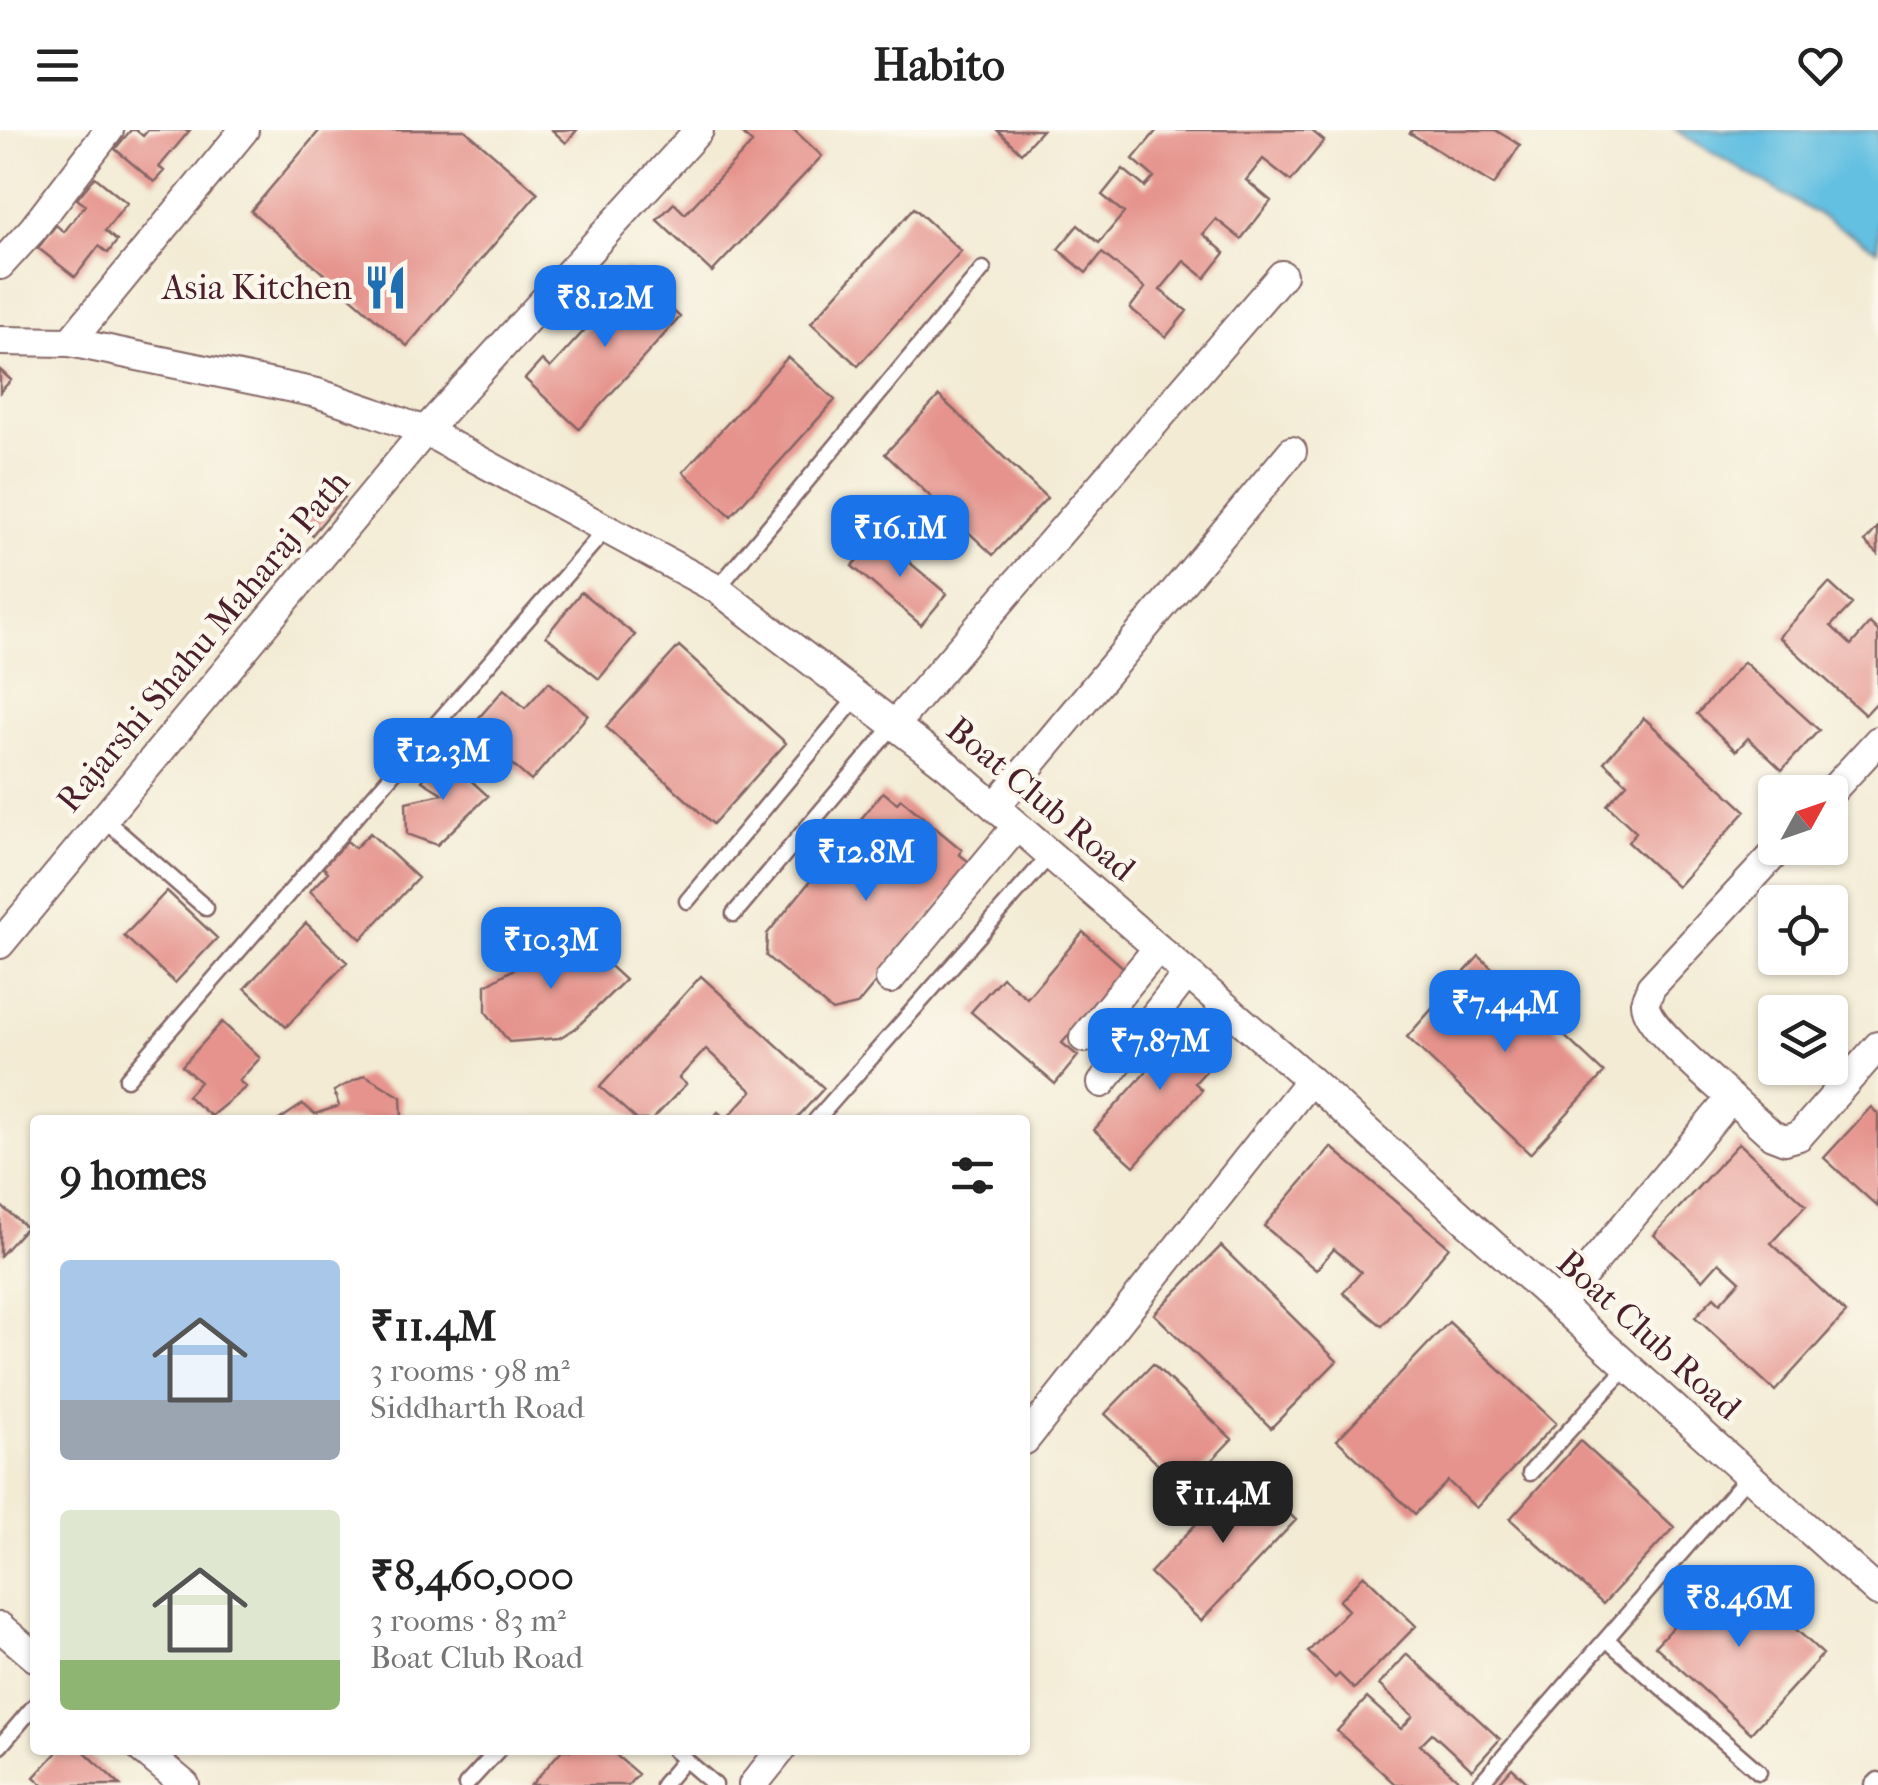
<!DOCTYPE html>
<meta charset="utf-8">
<style>
:root{--surface:#fff;--page:#f6f6f6;--text:#222;--muted:#767676;--accent:#1a73e8}
body{margin:0;font-family:"IM FELL French Canon",serif;background:var(--page);color:var(--text);height:100vh;display:flex;flex-direction:column;font-size:38px;white-space:nowrap}
*{box-sizing:border-box;margin:0}
p{font-size:32px;color:var(--muted)}
.icon{flex:none;width:55px;height:55px;fill:none;stroke:currentColor;stroke-width:2;stroke-linecap:round;stroke-linejoin:round}
.map{position:relative;flex:1;overflow:hidden}
.sheet{position:absolute;left:30px;top:985px;width:1000px;height:640px;display:flex;flex-direction:column;background:var(--surface);border-radius:10px;box-shadow:0 2px 8px #0004}
.sheet>*{flex:none}
.needle{width:65px;rotate:50deg}
.tools{position:absolute;left:1758px;top:645px;display:grid;gap:20px}
.tools a{display:grid;place-items:center;width:90px;height:90px;border-radius:10px;background:var(--surface);box-shadow:0 2px 8px #0004;font-size:50px}
.price{position:absolute;translate:-50% -85px;padding:0 22px;border-radius:20px;background:var(--accent);color:#fff;font-size:32px;line-height:65px;filter:drop-shadow(0 2px 5px #0008)}
.price::after{content:'';position:absolute;left:50%;top:60px;width:30px;height:22px;margin-left:-15px;background:inherit;clip-path:polygon(0 0,100% 0,50% 100%)}
.price.current{background:#222;color:#fff}
ul{padding:0;list-style:none}
li{display:flex;align-items:center;gap:30px;height:250px;padding:0 30px}
li span{display:grid;place-items:center;flex:none;width:280px;height:200px;border-radius:10px;color:#555}
li>.icon{margin-inline-start:auto}
span .icon{width:120px;height:120px;fill:#fffc;stroke-width:1}
li b{font-size:42px}
h2{display:flex;justify-content:space-between;align-items:center;height:120px;padding:0 30px;font-size:42px}
header{display:flex;justify-content:space-between;align-items:center;height:130px;padding:0 30px;background:var(--surface);font-size:45px;font-weight:700}
.map>svg:first-child{display:block}
.water{fill:#63c0e1;stroke:#567086;stroke-width:2.5}
.building{fill:#e5938c}
.lines{fill:none;stroke-linecap:round;stroke-linejoin:round}
.lane-casing{stroke:#856666;stroke-width:19}
.street-casing{stroke:#856666;stroke-width:32}
.lane{stroke:#fff;stroke-width:14}
.street{stroke:#fff;stroke-width:28}
.labels{text-anchor:middle;dominant-baseline:central;stroke-width:9;stroke-linejoin:round;paint-order:stroke}
.poi-label{font-size:35px;fill:#4a1f2b;stroke:#fbf7ec;text-anchor:end}
.street-label{font-size:35px;fill:#4a1f2b;stroke:#fbf7ec}
</style>
<header><svg class="icon" aria-label="menu" viewBox="0 0 24 24"><path d="M4 6h16M4 12h16M4 18h16"/></svg>Habito<svg class="icon" aria-label="heart" viewBox="0 0 24 24"><path d="M12 20l-8-8c-3-5 5-10 8-4 3-6 11-1 8 4z"/></svg></header>
<div class="map">
<svg width="1878" height="1655" viewBox="0 0 1878 1655">
<rect width="100%" height="100%" fill="#fbf7ec"/>
<filter id="ink" filterUnits="userSpaceOnUse"><feTurbulence type="fractalNoise" baseFrequency=".01" numOctaves="2"/><feDisplacementMap in="SourceGraphic" scale="20" xChannelSelector="R" yChannelSelector="G"/><feConvolveMatrix kernelMatrix="1 2 1 2 8 2 1 2 1" color-interpolation-filters="sRGB"/></filter>
<filter id="wash" filterUnits="userSpaceOnUse"><feTurbulence type="fractalNoise" baseFrequency=".0048" numOctaves="4" result="noise"/><feDisplacementMap in="SourceGraphic" scale="40" xChannelSelector="R" yChannelSelector="G"/><feGaussianBlur stdDeviation="2.25" result="paint"/><feColorMatrix in="noise" values="0 0 0 0 0 0 0 0 0 0 0 0 0 0 0 0 0 1.4 0 .05"/><feComposite in="paint" operator="in"/></filter>
<g filter="url(#wash)">
<rect width="100%" height="100%" fill="#f3ebd4"/>
<path class="water" d="M1675,0h203v120z"/>
<g id="blocks">
<path class="building" d="M131,0h5l7,6 5,-6h42l-31,37 5,4 -10,11 -39,-33z
M320,0h145l73,63 -131,153 -156,-135z
M552,0h25l-11,13z
M743,0h51l28,26 -110,116 -55,-52 17,-17 11,11 67,-71 -11,-11z
M997,0h45l-21,23z
M1157,0h154l13,11 -33,40 -28,-22 -17,21 25,21 -30,38 -25,-20 -13,15 22,19 -20,25 -21,-17 -24,29 27,21 -21,26 -36,-29 15,-20 -43,-35 -16,20 -28,-24 20,-24 21,18 25,-30 -22,-18 21,-26 22,18 9,-10 -21,-18z
M1412,0h83l25,15 -26,40 -84,-52z
M95,47l32,26 -22,28 12,10 -9,12 -9,-7 -24,31 -37,-29 18,-23 8,7 21,-27 -8,-6z
M914,78l47,43 -103,115 -47,-43z
M626,138l54,49 -101,112 -54,-50 17,-19 8,8 63,-69 -9,-8z
M788,227l47,43 -104,116 -48,-44z
M0,240l11,10 -11,12z
M939,266l108,102 -54,57 -108,-101z
M331,355l13,12 -32,38 -14,-11z
M1878,397v27l-13,-12z
M878,406l69,58 -26,31 -69,-59z
M1829,453l23,21 -21,22 20,19 19,-22 8,8v70l-13,14 -86,-78z
M581,462l54,43 -36,44 -53,-43z
M679,516l107,97 -73,81 -107,-97z
M1744,532l75,68 -37,40 -34,-32 -12,13 -39,-37z
M549,552l39,33 -57,66 -61,-53 34,-39 21,19z
M1644,588l102,93 -69,76 -49,-45 8,-10 -29,-27 20,-22 -23,-21z
M443,625l45,41 -51,49 -30,-11 -1,-32 37,-8 -21,-13z
M883,662l14,11 4,-4 61,51 -3,4 14,11 -116,140 -25,6 -66,-55 1,-22z
M370,703l48,45 -57,61 -51,-48 18,-19 -5,-5 24,-26 8,7z
M167,761l50,47 -42,45 -51,-47z
M306,793l41,39 -61,65 -41,-39z
M1083,802l42,37 -63,74 16,13 -23,28 -84,-72 31,-35 25,21z
M575,804l50,46 -49,48 -17,10 -50,4 -23,-30v-27z
M1479,826l125,117 -74,81 -123,-117z
M701,846l123,112 -29,32h-84l7,-8 8,7 26,-28 -46,-42 -27,29 7,6 -34,36h-15l-37,-33z
M1184,888l39,34 -28,31 7,7 -68,76 -40,-36 67,-75 -6,-5z
M222,892l38,36 -21,23 7,6 -35,29 -24,-20 13,-14 -18,-16z
M365,945l36,22 1,23h-123l24,-16 12,10 24,-8 -5,-15z
M1871,977l7,7v93l-54,-49z
M1739,1013l67,62 -35,38 75,70 -71,78 -80,-74 19,-20 6,6 20,-22 -21,-19 -16,18 -49,-45z
M1331,1017l118,100 -67,79 -39,-33 18,-21 -27,-23 -18,21 -52,-44z
M0,1075l26,22 -26,29z
M1221,1116l116,115 -66,67 -117,-114z
M1449,1192l107,101 -80,85 -28,-27 -33,33 -78,-74z
M1153,1234l79,75 -48,50 -79,-75z
M1580,1311l94,86 -71,77 -93,-85z
M1246,1341l50,49 -95,101 -51,-48z
M1728,1437l95,87 -72,79 -96,-87z
M1364,1445l52,51 -62,63 -15,-15 -4,4 -27,-26 40,-42 -9,-9z
M1407,1524l93,85 -28,31 -40,-37 -12,12 41,37 -3,3h-62l-59,-54 30,-33 34,31 12,-13 -34,-31z
M59,1620h24l37,35h-77l-9,-8z
M562,1620h48l28,24 -10,11h-97z
M1512,1638l18,17h-33z"/>
</g>
</g>
<g filter="url(#ink)">
<use href="#blocks" fill-opacity="0" stroke="#856666" stroke-width="2.5"/>
<g class="lines">
<defs>
<path id="lane" d="M717,459l266,-320
M104,689l102,89
M687,771l170,-204
M734,784l160,-189
M127,949l479,-550
M816,990l234,-265
M1530,1343l98,-107
M1606,1509l153,133
M0,1616l35,-41
M674,1620l41,35
M466,1655l32,-35
M663,1655l22,-26
M1479,1655l270,-310
M1873,1655l5,-5"/>
<path id="street" d="M0,135l33,-36 76,-99
M0,211l70,1 247,51 56,19 52,19 292,158 231,177 362,314 568,512
M70,212l174,-212
M894,595l388,-450
M1830,663l48,-52
M995,677l297,-356
M0,814l425,-513 274,-301
M890,849l127,-153
M1084,908l74,-90
M1102,953l85,-109
M1731,968l41,37 13,5 14,-4 79,-90
M1559,1174l172,-206c-18,-17 -88,-74 -86,-96 0,-1 6,-14 6,-15l129,-139
M1025,1310l285,-360
M0,1497l35,30
M143,1620l42,35
M753,1655l28,-35"/>
</defs>
<use href="#lane" class="lane-casing"/>
<use href="#street" class="street-casing"/>
<use href="#lane" class="lane"/>
<use href="#street" class="street"/>
</g>
</g>
<defs>
<symbol id="restaurant-bare" viewBox="-9 -9 18 18"><path d="M-5-6h1v4h1v-4h1v4h1v-4h1v5L-1.5 .5V6h-2V.5L-5-1ZM5-6V6H3V1.5H1.5Q1.5-4 5-6Z" fill="#1f6fb2" stroke="#fbf7ec" stroke-width="2.5" paint-order="stroke"/></symbol>
</defs>
<g fill-rule="evenodd">
<use href="#restaurant-bare" x="354" y="126" width="63" height="63"/>
</g>
<g class="labels">
<g class="poi-label">
<text x="352" y="157">Asia Kitchen</text>
</g>
<g class="street-label">
<text transform="translate(203 511) rotate(-50)">Rajarshi Shahu Maharaj Path</text>
<text transform="translate(1041 669) rotate(40)">Boat Club Road</text>
<text transform="translate(1649 1205) rotate(42)">Boat Club Road</text>
</g>
</g>
</svg>
<div class="tools">
<a><svg class="needle" viewBox="-14 -14 28 28"><path d="M0-13l5 13h-10z" fill="#e53935"/><path d="M0 13l5-13h-10z" fill="#767676"/></svg></a>
<a><svg class="icon" aria-label="locate" viewBox="0 0 24 24"><circle cx="12" cy="12" r="6"/><path d="M12 2v4M12 18v4M2 12h4M18 12h4"/></svg></a>
<a><svg class="icon" aria-label="layers" viewBox="0 0 24 24"><path d="M12 4l9 5-9 5-9-5zM3 14l9 5 9-5"/></svg></a>
</div>
<b class="price" style="left:605px;top:220px">₹8.12M</b>
<b class="price" style="left:900px;top:450px">₹16.1M</b>
<b class="price" style="left:443px;top:673px">₹12.3M</b>
<b class="price" style="left:866px;top:774px">₹12.8M</b>
<b class="price" style="left:551px;top:862px">₹10.3M</b>
<b class="price" style="left:1505px;top:925px">₹7.44M</b>
<b class="price" style="left:1160px;top:963px">₹7.87M</b>
<b class="price current" style="left:1223px;top:1416px">₹11.4M</b>
<b class="price" style="left:1739px;top:1520px">₹8.46M</b>
<section class="sheet">
<h2>9 homes<svg class="icon" aria-label="filters" viewBox="0 0 24 24"><path d="M4 7h16M4 17h16"/><circle cx="9" cy="7" r="2"/><circle cx="15" cy="17" r="2"/></svg></h2>
<ul>
<li><span style="background:linear-gradient(#a9c7e8 70%,#9aa5b1 0)"><svg class="icon" aria-label="home" viewBox="0 0 24 24"><path d="M3 11l9-7 9 7M6 9v11h12V9"/></svg></span><div><b>₹11.4M</b><p>3 rooms · 98 m²</p><p>Siddharth Road</p></div></li>
<li><span style="background:linear-gradient(#dfe7d0 75%,#8fb573 0)"><svg class="icon" aria-label="home" viewBox="0 0 24 24"><path d="M3 11l9-7 9 7M6 9v11h12V9"/></svg></span><div><b>₹8,460,000</b><p>3 rooms · 83 m²</p><p>Boat Club Road</p></div></li>
</ul>
</section>
</div>
